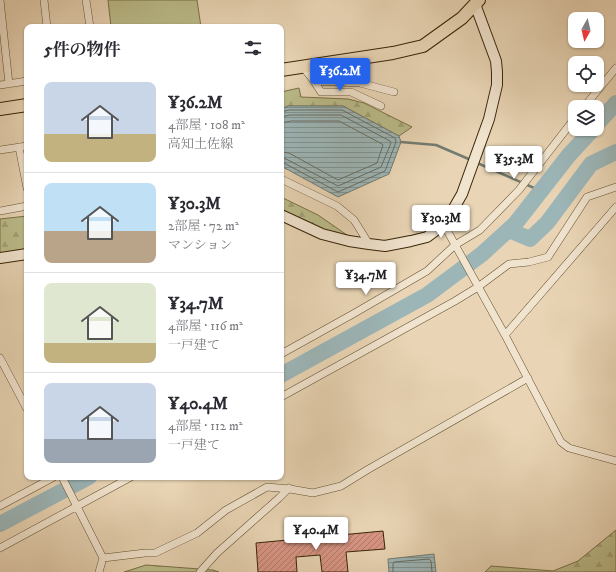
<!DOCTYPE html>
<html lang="ja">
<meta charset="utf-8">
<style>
:root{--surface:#fff;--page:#f2f2f3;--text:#2b2b33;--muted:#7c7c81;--line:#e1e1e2;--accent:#2563eb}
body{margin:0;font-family:"IM FELL DW Pica","Noto Serif JP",serif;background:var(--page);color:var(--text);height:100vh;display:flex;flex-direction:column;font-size:15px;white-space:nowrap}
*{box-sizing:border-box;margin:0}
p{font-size:13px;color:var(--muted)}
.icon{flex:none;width:22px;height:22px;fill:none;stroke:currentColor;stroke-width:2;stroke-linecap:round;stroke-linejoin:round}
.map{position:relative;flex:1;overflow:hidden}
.panel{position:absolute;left:24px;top:24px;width:260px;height:456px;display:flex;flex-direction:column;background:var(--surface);border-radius:8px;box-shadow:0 1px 3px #0004}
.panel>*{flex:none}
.needle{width:26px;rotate:188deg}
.tools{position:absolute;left:568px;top:12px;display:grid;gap:8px}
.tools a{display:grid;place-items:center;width:36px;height:36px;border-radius:8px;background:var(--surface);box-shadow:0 1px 3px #0004;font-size:20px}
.price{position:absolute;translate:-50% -34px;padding:0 9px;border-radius:4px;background:#fff;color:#222;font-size:13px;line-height:26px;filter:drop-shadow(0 1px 2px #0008)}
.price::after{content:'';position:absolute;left:50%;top:24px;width:12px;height:9px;margin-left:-6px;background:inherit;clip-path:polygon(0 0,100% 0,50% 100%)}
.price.current{background:var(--accent);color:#fff}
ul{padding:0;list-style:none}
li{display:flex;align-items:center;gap:12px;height:100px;padding:0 20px}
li+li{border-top:1px solid var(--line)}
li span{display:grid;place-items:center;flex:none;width:112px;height:80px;border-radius:8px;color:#555}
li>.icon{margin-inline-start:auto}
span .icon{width:48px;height:48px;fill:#fffc;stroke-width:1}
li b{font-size:17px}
h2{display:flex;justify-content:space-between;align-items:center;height:48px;padding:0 20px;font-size:17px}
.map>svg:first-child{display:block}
.forest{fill:url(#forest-firs);stroke:#7a7048}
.pitch{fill:#bbbc8a;stroke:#7a7048}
.water{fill:url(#water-rules);stroke:#747c71}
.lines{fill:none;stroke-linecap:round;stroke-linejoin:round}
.shore{stroke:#6a6d60;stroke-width:1}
.stream{stroke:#747c71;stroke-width:2.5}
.river{stroke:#9cb6b8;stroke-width:16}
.building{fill:url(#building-hatch);stroke:#382407}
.street-casing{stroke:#645032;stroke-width:8}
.secondary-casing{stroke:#382407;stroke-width:12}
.primary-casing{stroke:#382407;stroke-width:14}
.street{stroke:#f1e4cf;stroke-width:7}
.secondary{stroke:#f1e4cf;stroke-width:10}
.primary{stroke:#e9d5b5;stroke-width:12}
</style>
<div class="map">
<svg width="616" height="572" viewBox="0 0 616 572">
<defs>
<pattern id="forest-firs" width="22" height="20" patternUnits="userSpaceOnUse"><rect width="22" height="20" fill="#bbbc8a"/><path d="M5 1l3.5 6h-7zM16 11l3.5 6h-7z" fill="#a2a176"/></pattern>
<pattern id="water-rules" width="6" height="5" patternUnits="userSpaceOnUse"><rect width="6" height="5" fill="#9cb6b8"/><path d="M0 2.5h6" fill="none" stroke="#809494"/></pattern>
<pattern id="building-hatch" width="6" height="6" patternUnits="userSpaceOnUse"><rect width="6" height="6" fill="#d99685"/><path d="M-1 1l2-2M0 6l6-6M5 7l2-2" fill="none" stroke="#b17a6b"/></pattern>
</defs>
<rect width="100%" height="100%" fill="#e9d5b5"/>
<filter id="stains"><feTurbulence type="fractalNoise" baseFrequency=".005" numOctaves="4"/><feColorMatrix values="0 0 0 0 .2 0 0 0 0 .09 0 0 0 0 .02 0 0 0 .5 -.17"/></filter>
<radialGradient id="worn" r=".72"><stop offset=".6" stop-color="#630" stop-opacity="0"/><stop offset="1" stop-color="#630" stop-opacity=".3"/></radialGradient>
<path class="forest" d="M299,88l2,9 47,2 16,4 48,24 -13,9 -56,-30h-55l-7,3v-17z
M281,197l37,18 42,29 -79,-31z
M27,216v39l-27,6v-42z
M616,530v42h-131l6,-6 62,5 25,-10z
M146,565l67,5 6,2h-95z"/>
<path class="pitch" d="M108,0h89l4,27h-90z"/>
<path class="water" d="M288,106h55l56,30 2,6 -12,32 -51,23 -57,-31v-57z
M434,554l2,18h-47l-1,-13z"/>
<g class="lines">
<path class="shore" d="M281,112l8,-2h53l53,28 1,4 -11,29 -47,21 -54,-29h-3
M281,117l9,-2h51l49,26 1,2 -10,24 -43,19 -52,-27 -5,-1
M281,123l10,-2h48l43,23 1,1 -6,18 -39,17 -49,-27 -8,-1
M393,572v-8l1,-2 35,-3 2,2 1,11"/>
<path class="stream" d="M401,142l35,3 35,15
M475,162l66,29"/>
<path class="river" d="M597,124l19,-21
M509,230l21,9 17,-16 44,-59 25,-12
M281,375l146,-80 55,-41 33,-30 54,-69 24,-26
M0,524l89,-47"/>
</g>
<path class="building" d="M383,531l2,18 -39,3 2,20h-26l-2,-17 -24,2 1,15h-39l-2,-29z"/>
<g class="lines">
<defs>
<path id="street" d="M0,0l9,84
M44,0l3,27
M86,0l4,27
M303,67l11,14 46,2 34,9
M314,81l7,11h30l30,14
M0,85l27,-4
M584,107l32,-39
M19,147l8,41
M0,150l27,-4
M281,179l56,27 17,14 15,24
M0,211l27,-5
M443,223l62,112 56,107 8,6 47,13
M505,335l111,-128
M281,354l72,-40 74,-43 28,-26 25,-15 39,-40 56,-72
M0,358l27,51
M281,397l174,-96 23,-14 31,-23 20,-2 19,-5 39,-60 29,-10
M62,477l41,81 -4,14
M0,506l54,-29
M0,548l131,-71
M103,558l42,-5h10l42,-20 29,-23 41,-23 23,2 23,4 28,-7 26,-16 161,-92
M200,572l17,-19 62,-55 10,-10"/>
<path id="secondary" d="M281,215l41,19 27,7 20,3 16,2 26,-5 16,-4 8,-6 8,-8 7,-8 12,-21 27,-75 8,-34v-13l-1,-11 -21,-57
M0,258l27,-4"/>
<path id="primary" d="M281,70l112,-17 30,-7 39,-28 17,-18
M0,109l27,-4"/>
</defs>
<use href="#street" class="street-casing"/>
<use href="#secondary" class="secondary-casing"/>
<use href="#primary" class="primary-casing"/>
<use href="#street" class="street"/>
<use href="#secondary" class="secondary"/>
<use href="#primary" class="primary"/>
</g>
<rect width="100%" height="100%" filter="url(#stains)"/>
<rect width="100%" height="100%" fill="url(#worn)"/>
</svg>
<div class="tools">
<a><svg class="needle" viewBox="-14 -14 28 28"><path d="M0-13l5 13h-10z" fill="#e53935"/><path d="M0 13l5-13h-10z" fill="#7c7c81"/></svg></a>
<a><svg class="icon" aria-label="locate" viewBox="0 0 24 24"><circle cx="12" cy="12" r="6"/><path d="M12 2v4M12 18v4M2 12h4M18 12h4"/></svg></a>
<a><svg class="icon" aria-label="layers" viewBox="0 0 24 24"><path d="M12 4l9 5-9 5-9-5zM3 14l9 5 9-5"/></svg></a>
</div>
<b class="price current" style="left:340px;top:92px">¥36.2M</b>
<b class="price" style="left:514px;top:180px">¥35.3M</b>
<b class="price" style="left:441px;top:239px">¥30.3M</b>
<b class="price" style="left:366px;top:296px">¥34.7M</b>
<b class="price" style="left:316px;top:551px">¥40.4M</b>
<section class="panel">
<h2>5件の物件<svg class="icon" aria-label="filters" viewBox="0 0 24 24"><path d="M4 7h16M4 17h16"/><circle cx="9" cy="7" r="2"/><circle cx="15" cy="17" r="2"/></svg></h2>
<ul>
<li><span style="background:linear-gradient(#c9d6e8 65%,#c2b280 0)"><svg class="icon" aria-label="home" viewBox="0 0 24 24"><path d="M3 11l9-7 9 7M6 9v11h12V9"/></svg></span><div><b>¥36.2M</b><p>4部屋 · 108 m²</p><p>高知土佐線</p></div></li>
<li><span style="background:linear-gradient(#bfe0f5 60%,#b9a48a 0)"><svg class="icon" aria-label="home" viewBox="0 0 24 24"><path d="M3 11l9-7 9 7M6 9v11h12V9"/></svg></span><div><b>¥30.3M</b><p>2部屋 · 72 m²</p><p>マンション</p></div></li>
<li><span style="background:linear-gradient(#dfe7d0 75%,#c2b280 0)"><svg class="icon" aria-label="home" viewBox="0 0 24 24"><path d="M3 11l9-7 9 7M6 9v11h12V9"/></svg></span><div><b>¥34.7M</b><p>4部屋 · 116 m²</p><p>一戸建て</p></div></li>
<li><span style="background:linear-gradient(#c9d6e8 70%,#9aa5b1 0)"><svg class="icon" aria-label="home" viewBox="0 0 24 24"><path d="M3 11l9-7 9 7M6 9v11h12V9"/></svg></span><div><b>¥40.4M</b><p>4部屋 · 112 m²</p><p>一戸建て</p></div></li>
</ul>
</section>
</div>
